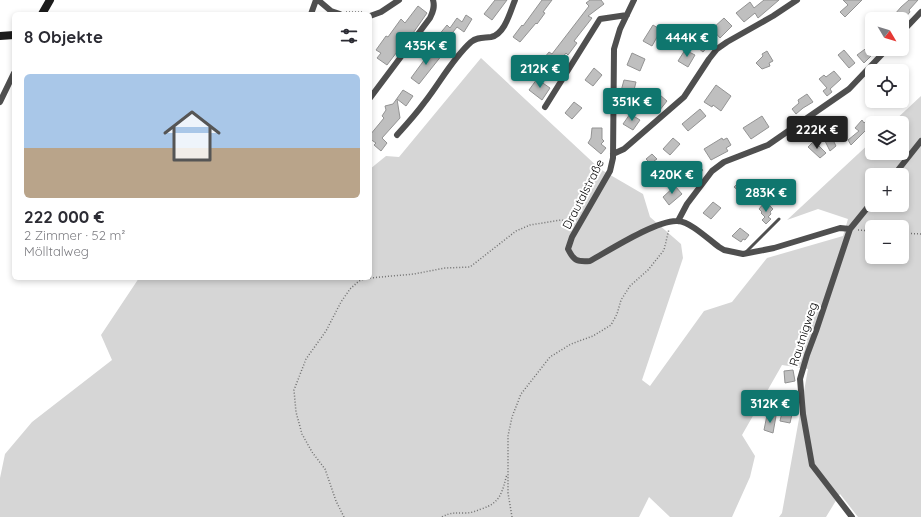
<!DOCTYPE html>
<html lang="de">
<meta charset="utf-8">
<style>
:root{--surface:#fff;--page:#f2f2f3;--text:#2b2b33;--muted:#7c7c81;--accent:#0f766e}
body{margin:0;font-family:Quicksand,sans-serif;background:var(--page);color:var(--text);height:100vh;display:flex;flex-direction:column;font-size:15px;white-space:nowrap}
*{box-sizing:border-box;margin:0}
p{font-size:13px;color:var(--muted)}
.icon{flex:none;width:22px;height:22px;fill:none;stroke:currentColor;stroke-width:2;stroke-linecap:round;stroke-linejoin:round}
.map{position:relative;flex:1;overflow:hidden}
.details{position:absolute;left:12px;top:12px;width:360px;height:268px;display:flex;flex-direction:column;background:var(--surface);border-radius:6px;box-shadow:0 2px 6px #0003}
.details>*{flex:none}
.needle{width:26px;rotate:128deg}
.controls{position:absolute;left:865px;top:12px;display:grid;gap:8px}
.controls a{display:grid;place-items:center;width:44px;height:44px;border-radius:6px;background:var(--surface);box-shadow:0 2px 6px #0003;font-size:20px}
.price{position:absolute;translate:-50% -34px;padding:0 9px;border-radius:4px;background:var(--accent);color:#fff;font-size:13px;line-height:26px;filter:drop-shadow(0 1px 2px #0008)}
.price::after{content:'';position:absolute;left:50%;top:24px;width:12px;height:9px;margin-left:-6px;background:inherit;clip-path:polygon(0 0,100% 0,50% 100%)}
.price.on{background:#222;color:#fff}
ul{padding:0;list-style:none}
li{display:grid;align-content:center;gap:8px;height:212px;padding:0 12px}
li span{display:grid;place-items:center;height:124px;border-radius:6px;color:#555}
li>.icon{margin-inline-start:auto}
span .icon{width:72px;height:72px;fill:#fffc;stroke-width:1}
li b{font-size:17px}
h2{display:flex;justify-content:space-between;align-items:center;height:48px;padding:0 12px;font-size:17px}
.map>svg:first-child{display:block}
.green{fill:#d6d6d6;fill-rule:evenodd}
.building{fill:#bfbfbf;stroke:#939393}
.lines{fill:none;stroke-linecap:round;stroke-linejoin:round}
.path{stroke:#717171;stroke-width:1.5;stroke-dasharray:1 2;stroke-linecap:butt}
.lane{stroke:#4f4f4f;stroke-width:3}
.street{stroke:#4f4f4f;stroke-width:6}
.secondary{stroke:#1c1c1c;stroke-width:8}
.labels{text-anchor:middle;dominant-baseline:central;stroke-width:4;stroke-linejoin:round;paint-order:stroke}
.street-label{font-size:12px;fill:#000;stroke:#fff}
</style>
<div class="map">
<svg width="921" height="517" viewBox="0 0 921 517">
<rect width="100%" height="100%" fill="#fff"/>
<path class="green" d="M481,58l119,111 43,25 7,23 31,27 2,14 -41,122 8,6 54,-75 28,-9 35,-44 76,-22 5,-17 -30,-10 -31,11 85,-79v12h30v-30h-10l29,-27v421h-63l-18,-23 -14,23h-47l3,-4 26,-144 -26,-4 -40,70 13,21 -5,21 -18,40h-62l-21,-20 -10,20h-639v-39l5,-24 27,-32 80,-62 -11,-25 38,-57h231v-109l16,-13 13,1zM872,175h30v30h-30zM872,227h30v30h-30z"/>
<path class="building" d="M495,0h12l-15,20 -8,-6z
M542,0h10l-9,12 2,1 -8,11 -1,-1 -16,19 -7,-5 9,-12 1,1z
M590,0h11l3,4 -16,12 4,2 -18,23 3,2 -9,12 -2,-2 -15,19 -11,-9 9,-11 3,2 37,-48 -3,-3z
M764,0h15l-21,18 -3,-5 -11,9 -8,-9 14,-11 4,6z
M843,0h19l-17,17 -5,-5 8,-7z
M909,0h9l-9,10 1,2 -7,8 -8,-6 6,-7z
M418,6l9,7 -16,23 -2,-1 -2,2 -1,-1 -8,10 2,2 -13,17 -10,-7 4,-5 -5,-3 10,-14 2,1 13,-18 4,4z
M466,15l6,4 -8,13 -7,-5 -12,15 -7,-6 9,-11 3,3 7,-10 5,4z
M724,18l8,8 -12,12 -8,-9z
M653,25l8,5 -9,16 -9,-5z
M701,35l9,9 -7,8 -10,-8z
M872,44v5h5l-5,4v2l-8,8 -7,-8z
M433,48l9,7 -23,29 -8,-6z
M685,50l10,5 -7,12 -10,-6z
M844,50l11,13 -6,5 -11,-13z
M767,51l6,10 -4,2 1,3 -8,3 -6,-6 7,-7 -1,-2z
M632,53l13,6 -5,12 -13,-6z
M594,68l8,7 -9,11 -8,-6z
M834,71l7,8 -11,10 2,3 -5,4 -4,-5 4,-3 -8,-9 5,-4 2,2z
M537,79l13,9 -8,12 -13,-10z
M624,80l12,2 -3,12 -12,-3z
M716,85l15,11 -10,15 -8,-6 -1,2 -8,-5z
M403,90l10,6 -7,10 -9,-7 3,19 -18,20 5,5 -6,8 -7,-6 2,-2 -6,-4v-4l14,-17 -2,-2 4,-6 -1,-4 8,-2z
M807,94l6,8 -10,6 -7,6 -4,-5 7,-6 -1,-3z
M660,95l7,6 -8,10 -8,-6z
M574,102l8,6 -10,11 -7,-6z
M700,109l6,7 -18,15 -6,-7z
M630,114l10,6 -7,10 -10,-6z
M762,116l7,11 -18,12 -8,-11z
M868,119l4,5 -21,21 -3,-5 11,-9 -4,-3 7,-8 2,3z
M592,128h10v11l2,2 -3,3 5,4 -5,6 -13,-11 3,-5z
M829,132l7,14 -6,5 -8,-16z
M673,138l7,6 -10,11 -7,-6z
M722,138l1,2 4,-2 4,7 -5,3 2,3 -17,9 -7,-11z
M814,141l12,12 -6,5 -12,-11z
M652,154l5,5 -3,2 4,5 -9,9 -7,-8 6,-6 -2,-2z
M694,163l9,7 -10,11 -10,-7 6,-9 2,1z
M741,180l6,7 -6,6 -7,-6z
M675,186l7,8 -13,11 -6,-8z
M713,202l8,6 -10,11 -8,-6z
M764,203l4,3 1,-1 4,4 -3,3 1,2 -3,3 3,2 -5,5 -4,-4 3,-3 -4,-4 1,-1 -3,-3z
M740,228l9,7 -4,5 -2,-1 -2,3 -9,-6z
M793,370l2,11 -10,2 -1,-12z
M786,395l10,2 -6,26 -10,-2z
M767,415l9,1 -3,17 -9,-3z"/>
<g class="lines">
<path class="path" d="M346,12h18
M858,230l14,1
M902,233l19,1
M370,278l44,-4 31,-6 25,-1 46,-36 14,-6 31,-5 12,2
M344,517l-8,-16 -11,-32 -13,-17 -10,-18 -6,-22 -2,-22 12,-31 20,-28 15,-29 9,-13 9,-8 8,-3
M442,517c8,-5 15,-4 24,-4 5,0 10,-2 15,-4 20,-6 21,-17 26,-35
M512,517l-4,-24v-57l4,-19 9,-23 29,-37 21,-13 22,-8 18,-11 6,-11 4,-14 9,-14 18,-16 16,-20 5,-21"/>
<path class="lane" d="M745,253l34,-34"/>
<path class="street" d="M318,0l13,11 9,3
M634,0l-14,29 -6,20 -1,109 -3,13 -38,66 -4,12c6,12 9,13 22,12 18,-10 68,-42 88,-40 13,1 30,18 41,26l5,3 19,4 31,-6 66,-20 10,1
M311,14l5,-14
M370,16l11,-4 18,-12
M902,32l19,-20
M370,98l60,-80c3,-6 5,-11 3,-18
M0,102l14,-29
M545,107l55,-88 27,-4
M397,135c9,-10 19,-21 27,-32 16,-20 28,-44 47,-61 6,-5 12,-4 20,-5 14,-3 19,-25 24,-37
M613,154l11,-5 60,-52 25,-38 8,-10 10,-7 46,-26 24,-16
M894,175l27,-34
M678,221l9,-17 25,-33 12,-9 44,-17 81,-56 38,-40
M852,517l-40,-52 -9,-51 -3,-35 7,-24 9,-24 34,-102 22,-27"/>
<path class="secondary" d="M42,14l8,-14
M0,36l14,-1"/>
</g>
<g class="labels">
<g class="street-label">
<text transform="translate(583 194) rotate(-63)">Drautalstraße</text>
<text transform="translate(803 334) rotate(-72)">Rautnigweg</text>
</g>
</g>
</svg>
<div class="controls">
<a><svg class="needle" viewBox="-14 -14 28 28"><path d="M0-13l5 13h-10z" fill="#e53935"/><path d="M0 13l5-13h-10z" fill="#7c7c81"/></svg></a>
<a><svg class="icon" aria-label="locate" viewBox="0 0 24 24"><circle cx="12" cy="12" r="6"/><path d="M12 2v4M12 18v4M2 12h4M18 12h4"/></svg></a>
<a><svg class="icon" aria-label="layers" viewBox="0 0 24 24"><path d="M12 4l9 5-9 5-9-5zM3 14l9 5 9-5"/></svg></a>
<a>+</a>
<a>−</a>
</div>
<b class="price" style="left:687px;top:58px">444K €</b>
<b class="price" style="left:426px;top:66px">435K €</b>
<b class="price" style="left:540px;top:89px">212K €</b>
<b class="price" style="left:632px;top:122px">351K €</b>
<b class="price on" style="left:817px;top:150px">222K €</b>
<b class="price" style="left:672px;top:195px">420K €</b>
<b class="price" style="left:766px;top:213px">283K €</b>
<b class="price" style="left:770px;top:424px">312K €</b>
<section class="details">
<h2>8 Objekte<svg class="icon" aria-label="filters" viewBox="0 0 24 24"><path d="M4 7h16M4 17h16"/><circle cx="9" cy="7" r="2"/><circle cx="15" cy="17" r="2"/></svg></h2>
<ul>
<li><span style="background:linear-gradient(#a9c7e8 60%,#b9a48a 0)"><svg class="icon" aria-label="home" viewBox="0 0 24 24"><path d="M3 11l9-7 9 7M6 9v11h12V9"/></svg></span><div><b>222 000 €</b><p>2 Zimmer · 52 m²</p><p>Mölltalweg</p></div></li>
</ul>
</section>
</div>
